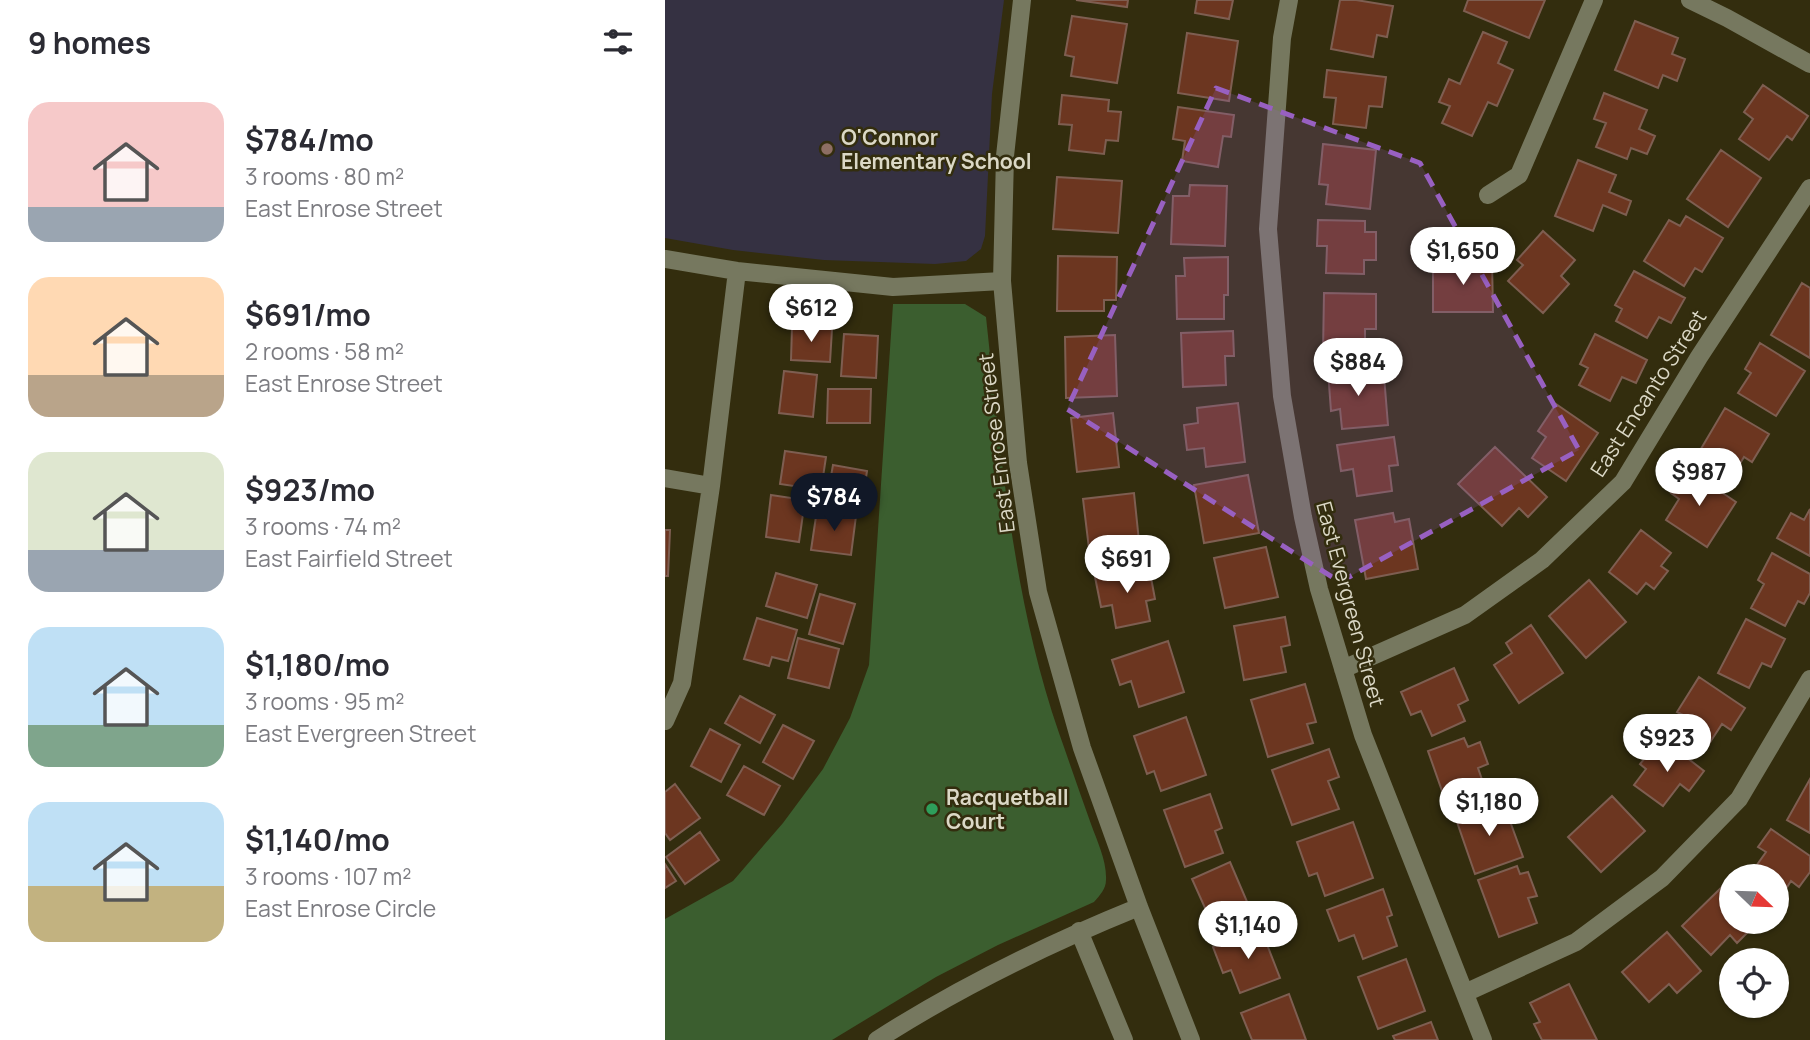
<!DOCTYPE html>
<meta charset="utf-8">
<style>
:root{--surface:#fff;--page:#f7f7f7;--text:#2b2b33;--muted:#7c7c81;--accent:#111827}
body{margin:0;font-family:Manrope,sans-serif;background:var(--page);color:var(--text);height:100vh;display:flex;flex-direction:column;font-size:26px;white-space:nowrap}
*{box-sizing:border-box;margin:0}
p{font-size:23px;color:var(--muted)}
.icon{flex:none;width:38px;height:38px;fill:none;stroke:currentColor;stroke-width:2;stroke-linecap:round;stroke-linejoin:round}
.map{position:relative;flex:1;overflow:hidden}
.panel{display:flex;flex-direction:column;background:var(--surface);width:665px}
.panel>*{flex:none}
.needle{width:46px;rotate:113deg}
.tools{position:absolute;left:1054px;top:864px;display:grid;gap:14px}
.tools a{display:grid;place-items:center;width:70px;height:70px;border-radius:50%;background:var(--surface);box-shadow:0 2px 5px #0004;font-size:35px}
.price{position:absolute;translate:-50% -60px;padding:0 16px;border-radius:24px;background:#fff;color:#222;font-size:23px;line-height:46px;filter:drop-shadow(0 2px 4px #0008)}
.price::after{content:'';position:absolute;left:50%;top:42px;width:21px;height:16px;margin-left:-10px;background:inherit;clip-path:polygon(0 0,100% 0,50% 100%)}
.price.active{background:var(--accent);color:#fff}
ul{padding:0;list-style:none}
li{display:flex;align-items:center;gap:21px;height:175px;padding:0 28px}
li span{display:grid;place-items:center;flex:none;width:196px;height:140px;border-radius:21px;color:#555}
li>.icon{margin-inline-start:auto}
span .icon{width:84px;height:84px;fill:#fffc;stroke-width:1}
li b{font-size:30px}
h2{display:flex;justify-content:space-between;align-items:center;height:84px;padding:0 28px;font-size:30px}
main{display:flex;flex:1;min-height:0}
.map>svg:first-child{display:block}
.education{fill:#353142}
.green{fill:#3b5e2f}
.building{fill:#6c3620;stroke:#7e5e51;stroke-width:2}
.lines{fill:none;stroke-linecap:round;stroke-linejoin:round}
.minor{stroke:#76785f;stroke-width:18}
.marked{fill:#9860c1;fill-opacity:0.2;stroke:#9860c1;stroke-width:5;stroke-dasharray:14 9;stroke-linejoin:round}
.education-dot{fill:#8d6e63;stroke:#332d0e;stroke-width:2.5}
.leisure-dot{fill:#2e9e5b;stroke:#332d0e;stroke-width:2.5}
.labels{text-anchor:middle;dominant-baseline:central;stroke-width:5;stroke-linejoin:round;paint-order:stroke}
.poi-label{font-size:21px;font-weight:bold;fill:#dbd8c6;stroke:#332d0e;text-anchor:start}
.street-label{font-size:21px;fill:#dbd8c6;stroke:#332d0e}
</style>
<main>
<section class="panel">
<h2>9 homes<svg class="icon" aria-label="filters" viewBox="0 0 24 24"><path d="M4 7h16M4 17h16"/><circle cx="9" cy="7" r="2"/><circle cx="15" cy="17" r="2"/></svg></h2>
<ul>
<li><span style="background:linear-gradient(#f6c9c9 75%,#9aa5b1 0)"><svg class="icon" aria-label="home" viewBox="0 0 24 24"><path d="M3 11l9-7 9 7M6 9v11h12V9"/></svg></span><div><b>$784/mo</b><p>3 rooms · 80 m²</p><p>East Enrose Street</p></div></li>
<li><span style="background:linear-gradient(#ffd9b3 70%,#b9a48a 0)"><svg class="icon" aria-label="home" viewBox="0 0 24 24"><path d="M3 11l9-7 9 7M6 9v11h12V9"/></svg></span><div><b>$691/mo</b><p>2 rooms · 58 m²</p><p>East Enrose Street</p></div></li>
<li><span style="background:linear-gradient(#dfe7d0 70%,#9aa5b1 0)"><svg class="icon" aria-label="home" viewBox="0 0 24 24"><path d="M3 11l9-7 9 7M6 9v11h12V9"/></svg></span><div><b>$923/mo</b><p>3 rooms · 74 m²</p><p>East Fairfield Street</p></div></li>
<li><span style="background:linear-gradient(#bfe0f5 70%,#7fa58c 0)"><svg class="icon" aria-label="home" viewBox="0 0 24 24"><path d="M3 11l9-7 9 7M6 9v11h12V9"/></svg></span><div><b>$1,180/mo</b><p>3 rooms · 95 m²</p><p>East Evergreen Street</p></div></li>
<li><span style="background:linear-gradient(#bfe0f5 60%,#c2b280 0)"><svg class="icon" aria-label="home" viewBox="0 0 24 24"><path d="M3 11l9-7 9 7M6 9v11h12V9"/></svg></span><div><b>$1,140/mo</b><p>3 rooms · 107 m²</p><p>East Enrose Circle</p></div></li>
</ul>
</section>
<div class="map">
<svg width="1145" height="1040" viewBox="0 0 1145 1040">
<rect width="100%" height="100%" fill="#332d0e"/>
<path class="education" d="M0,0h339l-12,94 -7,142 -4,13 -15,12 -31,3 -111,-4 -91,-10 -68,-12z"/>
<path class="green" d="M228,304h72l21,13c15,139 27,283 73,416 11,31 21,61 32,91 6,17 16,37 15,56 0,9 -6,15 -12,22l-96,43 -62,32 -104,63h-167v-121l68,-38 50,-58 40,-54 27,-51 19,-53z"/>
<path class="building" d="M411,0h52l-1,7z
M532,0h36l-4,19 -34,-6z
M675,0h16l37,6 -6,31 -10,-2 -4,22 -42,-8z
M803,0h77l-16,38 -65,-27z
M407,16l55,8 -10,59 -46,-7 3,-19 -9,-2z
M970,21l43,17 -6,16 13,5 -8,22 -14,-6 -5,13 -43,-18z
M818,32l24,10 -9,21 15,7 -16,36 -9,-4 -16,34 -30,-13 8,-17 -11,-4 10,-23 11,5z
M522,33l51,8 -9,60 -51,-8z
M662,70l59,7 -4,30 -13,-1 -3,22 -33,-4 3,-26 -12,-1z
M1098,85l45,31 -16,24 -5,-4 -18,24 -30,-21 14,-20 -9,-7z
M939,93l43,17 -8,19 16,7 -8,18 -16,-6 -4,11 -31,-12 10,-24 -12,-4z
M397,95l47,5 -1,11 13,1 -3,29 -12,-1 -2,14 -35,-4 3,-25 -13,-1z
M513,107l56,8 -3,22 -8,-1 -5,31 -36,-6 3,-20 -12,-2z
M658,144l53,6 -6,59 -44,-5 2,-19 -9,-1z
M1056,150l40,28 -33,49 -41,-28z
M913,160l38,15 -7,17 22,9 -5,14 -23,-10 -10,26 -38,-15z
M392,177l65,4 -4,52 -65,-4z
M525,185l37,1 -2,60 -54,-2 2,-48h16z
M1021,216l37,22 -21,34 -7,-4 -11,18 -40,-25 25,-41 11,6z
M653,220l47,1v11h11v28h-12v14l-38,-1 1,-27h-10z
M878,231l32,29 -14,16 8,8 -26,29 -35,-32 15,-16 -6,-5z
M393,256l59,1 -1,43h-12v11h-47z
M563,257v38h-4v24h-47l-1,-43h9l-1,-18z
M768,261h59l1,51h-60z
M969,271l51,27 -14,25 -12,-6 -12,21 -31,-17 6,-12 -7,-4z
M1137,283l8,5v70l-39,-23z
M659,293l52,1v35h-11v25l-42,-1z
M127,327l40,2 -2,33 -39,-2z
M568,331l1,25h-9l1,29 -43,2 -2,-54z
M179,334l34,2 -2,42 -35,-2z
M930,334l52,26 -11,23 -14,-6 -12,24 -31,-16 9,-17 -8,-4z
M450,335l2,61 -51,2 -1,-61z
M1095,343l45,28 -29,45 -38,-23 13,-20 -6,-4z
M704,367l1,11 14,-2 4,49 -46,4 -2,-20 -9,2 -3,-40z
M119,371l33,4 -4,42 -34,-4z
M163,389h43l-1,34h-43z
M573,403l7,59 -39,5 -2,-19 -17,2 -3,-25 14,-2 -1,-15z
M891,404l42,29 -32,48 -34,-23 14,-21 -8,-6z
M1060,408l44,26 -17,28 -8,-5 -14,23 -35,-21z
M448,413l6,54 -42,5 -6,-54z
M729,437l4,28 -9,1 3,25 -35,5 -4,-27 -12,2 -4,-26z
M830,447l52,50 -19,20 -9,-9 -17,18 -44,-42z
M120,451l41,6 -5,33 -41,-6z
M168,465l34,6 -6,39 -35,-6z
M1022,469l49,33 -29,45 -41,-27 13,-21 -8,-6z
M583,475l11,58 -55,10 -10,-58z
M469,493l6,58 -50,6 -7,-58z
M106,495l34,5 -6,42 -33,-5z
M1145,509v47l-33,-18 14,-25 13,7z
M152,510l39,6 -5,39 -40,-5z
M728,513l2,9 14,-3 9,50 -52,10 -11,-59z
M0,530h5l-2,46h-3z
M976,530l30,23 -10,13 7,5 -14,18 -8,-6 -9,11 -28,-22z
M601,547l12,50 -53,11 -11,-50z
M1107,553l38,21v19l-6,11 -6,-3 -13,25 -34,-18 13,-24 -6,-4z
M484,567l6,32 -9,2 4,20 -34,7 -4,-23 -11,2 -6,-30z
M111,573l41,12 -10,33 -41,-12z
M924,580l37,42 -40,36 -37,-42z
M155,594l35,10 -12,40 -34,-10z
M620,617l5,28 -9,2 5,25 -42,8 -10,-54z
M92,618l40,12 -9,31 -16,-4 -3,9 -25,-7z
M1081,619l39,20 -14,28 -9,-4 -13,25 -31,-15z
M866,625l32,48 -44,30 -25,-38 18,-12 -6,-10z
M133,638l41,11 -10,39 -41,-10z
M503,641l16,51 -45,15 -8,-26 -11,4 -8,-25z
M789,668l14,32 -10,5 7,16 -33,15 -11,-25 -10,4 -10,-23z
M1034,677l46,31 -14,22 -9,-6 -15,23 -30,-19 8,-12 -8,-4z
M640,684l11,38 -9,2 6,19 -45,14 -17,-57z
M75,696l35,19 -15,28 -35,-20z
M521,717l20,58 -45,16 -7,-20 -7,3 -13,-38z
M118,725l31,16 -21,38 -30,-17z
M45,729l30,16 -19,37 -30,-16z
M799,738l4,9 12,-5 8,22 -10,4 9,26 -39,14 -20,-57z
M1003,743l36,28 -15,20 -9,-7 -17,22 -29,-21 12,-16 -6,-5 10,-12 8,5z
M664,749l10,28 -11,4 11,28 -47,16 -20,-55z
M79,766l36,20 -16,29 -37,-20z
M1145,779v54l-23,-13z
M10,784l25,34 -30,22 -5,-7v-41z
M545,794l12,34 -7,3 8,22 -38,14 -21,-57z
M947,796l33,35 -44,41 -33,-35z
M838,802l20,55 -48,17 -19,-55z
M688,822l20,56 -48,18 -8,-23 -8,3 -12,-34z
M1106,829l39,27v16l-11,15 -8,-6 -11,17 -4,-3v-18l-27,-1 17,-24 -8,-5z
M35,832l19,28 -34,24 -19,-27z
M565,862l21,49 -37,17 -22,-49z
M0,864l11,17 -11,7z
M852,866l3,8 8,-2 9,24 -9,2 9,25 -38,14 -21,-57z
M1059,885l7,7v30h27l-21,21 -7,-8 -19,20 -29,-29z
M718,889l9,26 -5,2 10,29 -34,13 -9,-24 -15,6 -12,-31z
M596,929l19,49 -40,15 -9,-23 -8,3 -10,-26z
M1002,932l34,39 -24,22 -8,-9 -20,18 -27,-30z
M741,959l19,52 -47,18 -20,-52z
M904,984l28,56h-55l-8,-16 6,-2 -10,-19z
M624,994l17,46h-54l-11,-27z
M766,1022l7,18h-43l-2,-4z"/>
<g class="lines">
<path class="minor" d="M357,0l-17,156 -3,125 16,182 20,129 44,156 57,159 52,133
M624,0l-7,38 -14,191 14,167 21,121 16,72 44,146 120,305
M1025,0l37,18 83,46
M823,195l31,-20 75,-175
M0,259l72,12 156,16 109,-6
M0,478l46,8
M678,669l122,-54 77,-55 81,-78 76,-125 111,-169
M0,721l17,-38 29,-197 26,-215
M414,931l45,109
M800,993l111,-51 86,-64 77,-79 71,-120
M212,1040c81,-52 173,-97 262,-133"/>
</g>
<path class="marked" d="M551,88l204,75 159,287 -239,132 -273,-173z"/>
<circle class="education-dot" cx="162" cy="149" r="7"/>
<circle class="leisure-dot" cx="267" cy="809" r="7"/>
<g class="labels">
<g class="poi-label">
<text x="176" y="137">O'Connor<tspan x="176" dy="24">Elementary School</tspan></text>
<text x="281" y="797">Racquetball<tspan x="281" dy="24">Court</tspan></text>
</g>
<g class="street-label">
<text transform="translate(983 393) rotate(-57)">East Encanto Street</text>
<text transform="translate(331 443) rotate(-97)">East Enrose Street</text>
<text transform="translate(686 604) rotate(75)">East Evergreen Street</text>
</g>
</g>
</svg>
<div class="tools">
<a><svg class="needle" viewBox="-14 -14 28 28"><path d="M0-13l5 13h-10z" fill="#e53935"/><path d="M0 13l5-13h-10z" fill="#7c7c81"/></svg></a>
<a><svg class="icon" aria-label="locate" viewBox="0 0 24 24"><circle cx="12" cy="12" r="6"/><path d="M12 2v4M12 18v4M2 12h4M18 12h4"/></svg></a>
</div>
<b class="price" style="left:798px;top:287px">$1,650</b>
<b class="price" style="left:146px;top:344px">$612</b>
<b class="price" style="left:693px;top:398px">$884</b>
<b class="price" style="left:1034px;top:508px">$987</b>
<b class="price active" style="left:169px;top:533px">$784</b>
<b class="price" style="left:462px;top:595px">$691</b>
<b class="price" style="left:1002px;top:774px">$923</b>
<b class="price" style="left:824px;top:838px">$1,180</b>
<b class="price" style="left:583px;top:961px">$1,140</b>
</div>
</main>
